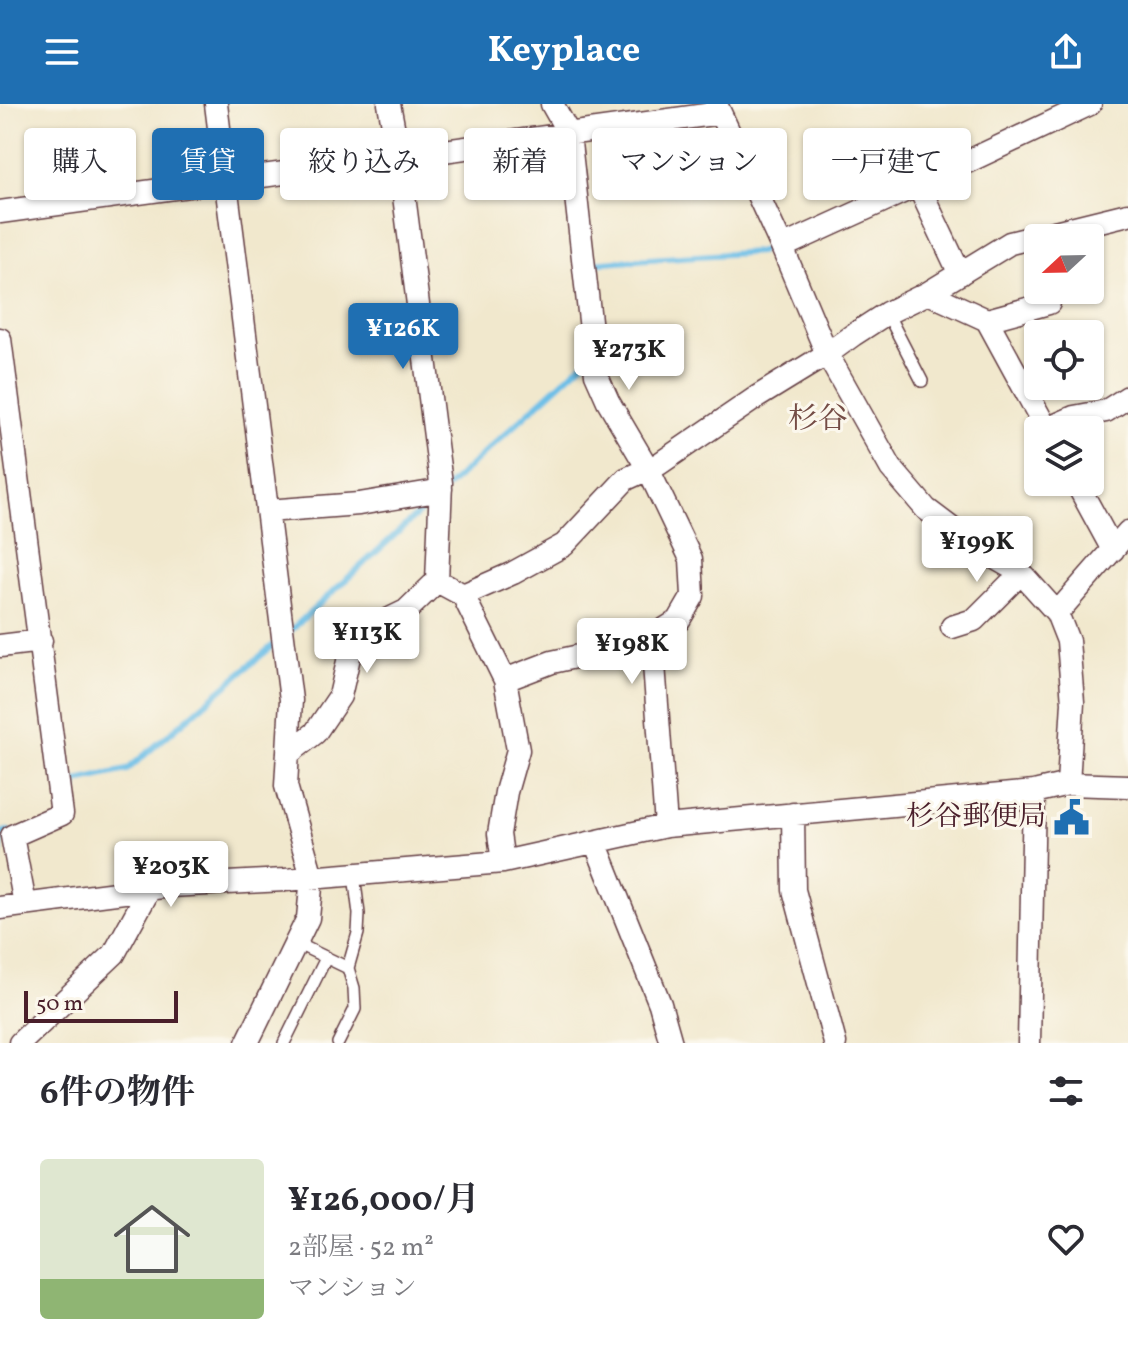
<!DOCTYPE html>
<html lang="ja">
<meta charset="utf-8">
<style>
:root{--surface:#fff;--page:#f7f7f7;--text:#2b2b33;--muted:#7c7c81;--accent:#1f6fb2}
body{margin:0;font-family:Vollkorn,"Noto Serif JP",serif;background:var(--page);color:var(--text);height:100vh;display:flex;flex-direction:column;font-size:30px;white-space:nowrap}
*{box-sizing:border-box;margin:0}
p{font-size:26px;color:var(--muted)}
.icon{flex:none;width:44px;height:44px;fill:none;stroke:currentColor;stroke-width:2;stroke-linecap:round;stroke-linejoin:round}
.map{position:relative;height:939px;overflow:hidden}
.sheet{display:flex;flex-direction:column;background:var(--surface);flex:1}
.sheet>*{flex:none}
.top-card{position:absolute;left:24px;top:24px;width:1080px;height:72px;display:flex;gap:16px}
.needle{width:52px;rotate:248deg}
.tools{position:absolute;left:1024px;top:120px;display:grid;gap:16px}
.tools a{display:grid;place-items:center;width:80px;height:80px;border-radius:8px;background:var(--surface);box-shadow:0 2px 6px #0004;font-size:40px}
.scale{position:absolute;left:24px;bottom:20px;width:154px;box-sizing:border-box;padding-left:8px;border:4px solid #4a1f2b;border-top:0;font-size:22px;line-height:28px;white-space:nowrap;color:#4a1f2b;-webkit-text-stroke:6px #fbf7ec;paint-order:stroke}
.price{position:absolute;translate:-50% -68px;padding:0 18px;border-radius:8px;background:#fff;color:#222;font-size:26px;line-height:52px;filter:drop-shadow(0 2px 4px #0008)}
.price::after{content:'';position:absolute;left:50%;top:48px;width:24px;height:18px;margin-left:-12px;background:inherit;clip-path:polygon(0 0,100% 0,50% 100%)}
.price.selected{background:var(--accent);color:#fff}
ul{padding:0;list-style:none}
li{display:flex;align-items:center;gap:24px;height:200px;padding:0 40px}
li span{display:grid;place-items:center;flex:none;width:224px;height:160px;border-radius:8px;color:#555}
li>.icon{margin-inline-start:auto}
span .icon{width:96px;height:96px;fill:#fffc;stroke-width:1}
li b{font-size:34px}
h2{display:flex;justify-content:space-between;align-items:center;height:96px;padding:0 40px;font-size:34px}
.pill{padding:0 28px;border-radius:8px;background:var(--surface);box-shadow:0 2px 6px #0004;font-size:28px;line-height:72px}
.pill.selected{background:var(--accent);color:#fff}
header{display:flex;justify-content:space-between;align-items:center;height:104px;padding:0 40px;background:var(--accent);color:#fff;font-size:36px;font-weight:700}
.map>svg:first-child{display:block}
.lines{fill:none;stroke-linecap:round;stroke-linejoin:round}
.stream{stroke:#6bbee7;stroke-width:6}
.service-casing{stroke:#633d43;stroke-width:14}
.minor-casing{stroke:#633d43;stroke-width:25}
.service{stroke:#fff;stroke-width:11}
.minor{stroke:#fff;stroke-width:22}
.labels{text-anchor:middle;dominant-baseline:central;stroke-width:6;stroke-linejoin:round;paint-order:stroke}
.poi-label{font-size:28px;fill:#4a1f2b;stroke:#fbf7ec;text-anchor:end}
.neighbourhood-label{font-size:30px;fill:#754d46;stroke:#fbf7ec}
</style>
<header><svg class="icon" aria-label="menu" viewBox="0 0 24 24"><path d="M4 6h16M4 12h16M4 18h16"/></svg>Keyplace<svg class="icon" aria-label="share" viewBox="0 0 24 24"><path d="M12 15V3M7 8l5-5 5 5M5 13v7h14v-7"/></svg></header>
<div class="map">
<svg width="1128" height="939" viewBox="0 0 1128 939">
<rect width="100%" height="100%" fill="#fbf7ec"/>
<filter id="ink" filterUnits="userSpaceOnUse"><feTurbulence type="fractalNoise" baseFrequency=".0125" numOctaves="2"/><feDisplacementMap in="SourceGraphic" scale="16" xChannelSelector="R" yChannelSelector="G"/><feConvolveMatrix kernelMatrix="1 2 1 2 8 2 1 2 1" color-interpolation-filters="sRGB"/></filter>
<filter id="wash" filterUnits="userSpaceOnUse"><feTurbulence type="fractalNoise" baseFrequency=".006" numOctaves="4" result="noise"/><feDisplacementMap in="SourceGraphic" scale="32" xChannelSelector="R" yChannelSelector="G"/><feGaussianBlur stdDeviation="1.8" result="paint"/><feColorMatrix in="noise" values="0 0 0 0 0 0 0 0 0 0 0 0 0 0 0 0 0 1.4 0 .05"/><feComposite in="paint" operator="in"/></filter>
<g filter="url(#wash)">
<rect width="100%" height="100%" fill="#f1e8cd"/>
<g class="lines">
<path class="stream" d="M586,159l173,-11 18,-9
M446,384l140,-128 -1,-4
M290,527l142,-130
M71,712l6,-35 50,-11 151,-129
M0,754l1,-25 7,-2"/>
</g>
</g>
<g filter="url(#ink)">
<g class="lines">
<defs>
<path id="service" d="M887,209l35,68
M296,839l52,25
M284,939l42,-85
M338,939l17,-34 -1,-21 -6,-20 10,-35 1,-19 -5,-39"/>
<path id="minor" d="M216,0l75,596 -5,86 26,91 -4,41 -61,125
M389,0l10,53 42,326 -4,98 26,14
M552,0l17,30 27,240 12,27 40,68 43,90 2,37 -14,24 -27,17
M716,0l66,143 45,107 64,114 35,41 53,40 42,24 36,40 11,28 5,61 -5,82
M918,81l172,-81
M0,108l720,-99
M782,143l136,-62 42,89
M928,189l59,27 60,110
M987,216l62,-17v-13
M0,235l62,475 -50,22 13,68
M1047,325l27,-12 32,-6 22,-14
M1076,378l37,68
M267,407l92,-7 72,-12 10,-3
M1057,509l71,-81
M952,523l22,-7 47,-47
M0,542l41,-5
M505,576l47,-18 50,-11 50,-14 14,189
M288,650l27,-21 25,-37 12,-52 17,-15 37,-18 31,-30
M793,710l1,76 41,153
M595,738l65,162 11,39
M503,758l-4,-28 7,-42 12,-42 -13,-70 -42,-85 50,-22 51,-28 62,-66 33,-15 98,-67 70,-43 26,-19 34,-22 41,-20 82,-50 118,-29
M0,804l170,-22 115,-6 218,-18 163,-36 368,-34 34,-8 60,2
M20,939l94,-89 36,-66
M1029,939l5,-251"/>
</defs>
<use href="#service" class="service-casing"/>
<use href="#minor" class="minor-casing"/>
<use href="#service" class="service"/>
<use href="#minor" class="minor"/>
</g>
</g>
<defs>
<symbol id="civic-bare" viewBox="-9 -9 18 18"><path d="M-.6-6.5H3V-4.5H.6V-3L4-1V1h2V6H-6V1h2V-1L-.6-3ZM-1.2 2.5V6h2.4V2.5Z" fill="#1f6fb2" stroke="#fbf7ec" stroke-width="2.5" paint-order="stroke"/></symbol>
</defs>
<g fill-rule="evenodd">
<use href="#civic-bare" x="1046" y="688" width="51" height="51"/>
</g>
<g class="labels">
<g class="poi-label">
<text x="1046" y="713">杉谷郵便局</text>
</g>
<g class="neighbourhood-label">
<text x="818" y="316">杉谷</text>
</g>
</g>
</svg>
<div class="tools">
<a><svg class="needle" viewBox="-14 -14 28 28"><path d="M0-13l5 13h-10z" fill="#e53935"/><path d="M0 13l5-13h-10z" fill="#7c7c81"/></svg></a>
<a><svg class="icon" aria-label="locate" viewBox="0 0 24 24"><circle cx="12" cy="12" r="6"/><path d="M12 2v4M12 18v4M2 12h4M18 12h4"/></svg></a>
<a><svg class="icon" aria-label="layers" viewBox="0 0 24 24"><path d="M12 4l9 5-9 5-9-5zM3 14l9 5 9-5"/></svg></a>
</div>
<div class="scale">50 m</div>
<b class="price selected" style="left:403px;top:267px">¥126K</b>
<b class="price" style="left:629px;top:288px">¥273K</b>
<b class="price" style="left:977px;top:480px">¥199K</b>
<b class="price" style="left:367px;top:571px">¥113K</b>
<b class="price" style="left:632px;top:582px">¥198K</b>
<b class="price" style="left:171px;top:805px">¥203K</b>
<div class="top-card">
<a class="pill">購入</a>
<a class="pill selected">賃貸</a>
<a class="pill">絞り込み</a>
<a class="pill">新着</a>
<a class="pill">マンション</a>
<a class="pill">一戸建て</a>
</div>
</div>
<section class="sheet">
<h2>6件の物件<svg class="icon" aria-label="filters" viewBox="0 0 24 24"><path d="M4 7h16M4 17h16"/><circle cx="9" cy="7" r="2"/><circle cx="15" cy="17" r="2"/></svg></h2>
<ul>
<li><span style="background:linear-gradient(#dfe7d0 75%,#8fb573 0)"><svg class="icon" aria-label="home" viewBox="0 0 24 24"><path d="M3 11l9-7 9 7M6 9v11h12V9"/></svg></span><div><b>¥126,000/月</b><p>2部屋 · 52 m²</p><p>マンション</p></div><svg class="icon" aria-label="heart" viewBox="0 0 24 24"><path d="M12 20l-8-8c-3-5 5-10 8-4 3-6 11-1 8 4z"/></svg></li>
</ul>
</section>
